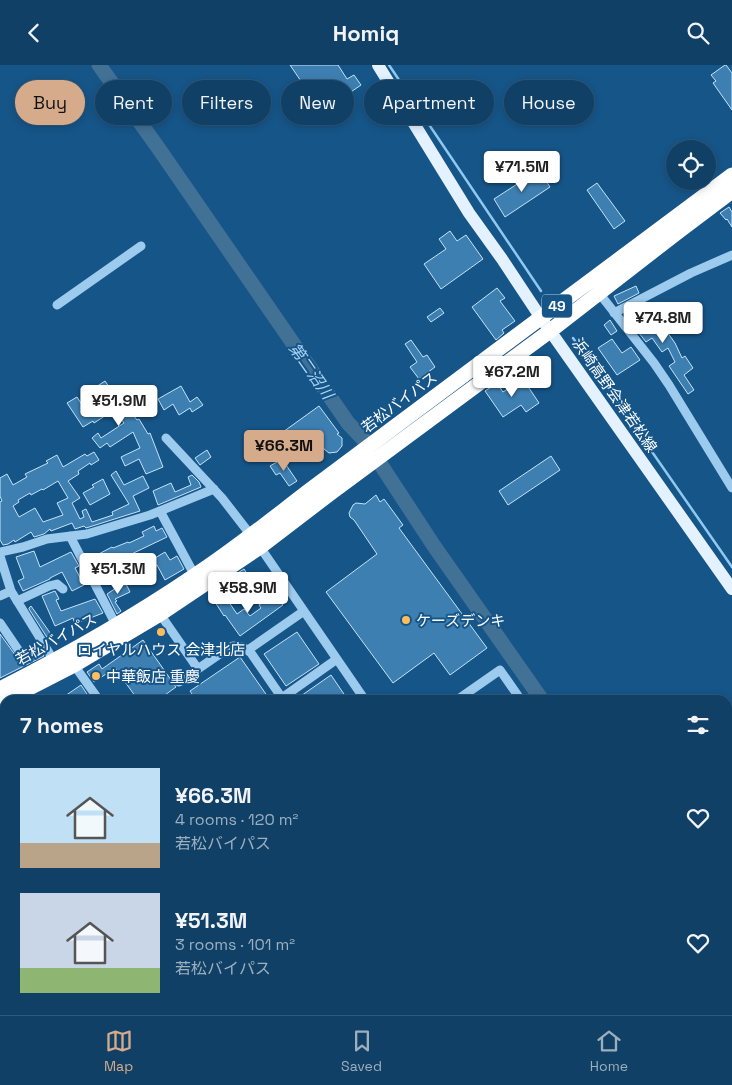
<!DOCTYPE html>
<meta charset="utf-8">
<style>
:root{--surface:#104066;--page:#19476c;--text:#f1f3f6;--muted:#9cafbf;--line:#30597a;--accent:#d6ab8b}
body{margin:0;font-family:"Space Grotesk","Noto Sans JP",sans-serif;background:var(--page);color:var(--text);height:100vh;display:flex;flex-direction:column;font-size:19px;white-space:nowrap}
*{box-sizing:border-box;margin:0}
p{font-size:16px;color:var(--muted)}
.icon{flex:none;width:28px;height:28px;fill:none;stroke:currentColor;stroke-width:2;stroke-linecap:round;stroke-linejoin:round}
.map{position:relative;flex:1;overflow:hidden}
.details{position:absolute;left:0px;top:630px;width:732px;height:320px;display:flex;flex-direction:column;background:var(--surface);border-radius:15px 15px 0 0;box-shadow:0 2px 8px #0003,0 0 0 1px var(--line)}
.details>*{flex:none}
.banner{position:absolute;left:15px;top:15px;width:702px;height:45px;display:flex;gap:10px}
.controls{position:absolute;left:666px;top:75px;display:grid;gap:10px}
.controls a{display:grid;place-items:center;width:50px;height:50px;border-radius:50%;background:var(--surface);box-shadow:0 2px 8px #0003,0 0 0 1px var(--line);font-size:25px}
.price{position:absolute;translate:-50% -42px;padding:0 11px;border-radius:5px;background:#fff;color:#222;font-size:16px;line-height:32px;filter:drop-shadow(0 1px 2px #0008)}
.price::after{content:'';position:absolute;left:50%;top:30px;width:15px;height:11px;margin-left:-8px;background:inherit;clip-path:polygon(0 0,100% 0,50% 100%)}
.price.on{background:var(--accent);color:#111}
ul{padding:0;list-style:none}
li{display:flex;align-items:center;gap:15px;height:125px;padding:0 20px}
li span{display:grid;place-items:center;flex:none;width:140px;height:100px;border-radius:0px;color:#555}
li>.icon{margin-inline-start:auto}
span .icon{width:60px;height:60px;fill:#fffc;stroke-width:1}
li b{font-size:21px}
h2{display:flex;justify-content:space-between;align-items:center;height:60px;padding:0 20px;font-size:21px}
.pill{padding:0 18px;border-radius:22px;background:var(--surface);box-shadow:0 2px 8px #0003,0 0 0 1px var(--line);font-size:18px;line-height:45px}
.pill.on{background:var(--accent);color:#111}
header{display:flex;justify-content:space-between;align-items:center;height:65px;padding:0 20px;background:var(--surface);font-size:22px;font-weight:600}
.tabs{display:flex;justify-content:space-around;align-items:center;height:70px;border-top:1px solid var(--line);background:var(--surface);font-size:14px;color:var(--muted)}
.tabs a{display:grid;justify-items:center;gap:2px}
.tabs .on{color:var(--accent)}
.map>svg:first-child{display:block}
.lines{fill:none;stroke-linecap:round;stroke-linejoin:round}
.stream{stroke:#8fc8f1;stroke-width:2.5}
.river{stroke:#427196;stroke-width:15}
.building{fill:#3e7fb2;stroke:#c3e3fa;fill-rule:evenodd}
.minor{stroke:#9dcbee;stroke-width:9}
.major{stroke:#e4f2ff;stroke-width:12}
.highway{stroke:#fff;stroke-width:15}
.poi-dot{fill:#ffbc5a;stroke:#165588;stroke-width:2}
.labels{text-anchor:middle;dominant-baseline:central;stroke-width:4;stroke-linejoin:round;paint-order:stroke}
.shield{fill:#165588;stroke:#b9ccdb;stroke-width:1}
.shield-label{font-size:14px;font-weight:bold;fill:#fff}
.street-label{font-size:15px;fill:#fff;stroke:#165588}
.poi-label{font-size:15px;fill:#fff;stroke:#165588;text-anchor:start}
.water-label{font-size:16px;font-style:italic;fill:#a8d5f6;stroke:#165588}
</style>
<header><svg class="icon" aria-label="back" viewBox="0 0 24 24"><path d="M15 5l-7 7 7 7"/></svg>Homiq<svg class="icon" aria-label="search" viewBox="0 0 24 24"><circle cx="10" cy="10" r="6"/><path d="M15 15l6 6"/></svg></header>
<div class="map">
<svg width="732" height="950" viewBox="0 0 732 950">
<rect width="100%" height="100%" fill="#165588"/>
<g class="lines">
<path class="stream" d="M389,0l152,226
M573,273l159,229"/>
<path class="river" d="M99,0l60,84 189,274 18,19 68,104 108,154
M728,906l4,7"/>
</g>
<path class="building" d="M290,0h48l9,14 7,-4 7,10 -39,27z
M725,0h1l6,8v37l-19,-27 3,-2 -5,-6z
M539,105l11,17 -45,30 -11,-18z
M597,118l28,38 -11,8 -27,-39z
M729,142l3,5v15l-5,-8 -1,1 -6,-7z
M450,166l7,10 9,-6 17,24 -42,30 -17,-25 22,-15 -7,-10z
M636,221l3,7 -21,11 -4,-8z
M497,223l8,10 -5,3 15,20 -13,9 2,3 -8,7 -24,-33z
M440,243l4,5 -13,9 -4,-5z
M651,244l8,10 2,-1 7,9 -3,2 10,14 7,15 3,-2 8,12 -9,7 10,15 -6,4 -19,-28 6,-4 -7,-14 -6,4 -10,-14 -6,4 -18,-23 8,-5 2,3z
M610,255l7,11 -6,4 -7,-10z
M612,274l10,14 9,-6 9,13 -23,15 -19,-27z
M411,275l12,17 4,-2 8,12 -16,12 -9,-12 7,-5 -12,-18z
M523,314l16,24 -13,9 -5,-7 -18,12 -18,-26 12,-8 6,9z
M105,316l7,10 1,-1 24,30 2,-1 9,15 2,-1 13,34 -17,7 -7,-15 -14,7 -4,-9 19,-9 -7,-16 -23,15 -3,-4 -7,5 -8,-10 6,-5 3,5 23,-15 -10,-13 -20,13 -1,-2 -10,6 -16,-24 10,-6 9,14 12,-8 -8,-12z
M181,321l9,16 7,-5 6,8 -11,7 -2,-4 -11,7 -6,-11 -9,6 -6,-11z
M319,341l20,27 -2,1 5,4v8l-5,6 -8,1 -5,-4 -9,-13 -26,19 -13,-18z
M207,385l4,7 -11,8 -5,-7z
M94,387l5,8 -8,5 -1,-2 -12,8 1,3 -11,7 12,17 -8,5 8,16 4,-2 -2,-6 4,-2 6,13 21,-7 -1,-3 17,-8 -18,-29 5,-4 8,14 19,-9 6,12 -16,8 7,15 -54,17 -2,-2 -9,3 -3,-6 -21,8 -1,-2 -6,5 -10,3 -3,-5 -16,10 -1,-2 -6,4 -5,1 -3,-5v-38l2,-1 -2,-5v-18l7,-4 6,11 14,-8 -2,-3 23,-11 -2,-2 11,-6 6,12 22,-13 2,2zM58,416l10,17 -11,5 6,12 -20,7 -8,-14 -16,9 -6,-11 6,-4 -1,-2 12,-7 1,2 11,-6 1,1z
M551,391l9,14 -52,35 -9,-14z
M282,394l15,22 -8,5 -9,-13 -4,2 -6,-9z
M192,410l7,7 2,5 -43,18 -5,-14 18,-8 4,9 16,-7 -3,-8z
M103,414l7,15 -20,11 -7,-12 11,-6 -2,-2z
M376,430l4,7 4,-3 19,26 -4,3 88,120 -37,27 -16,-22 -41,30 -67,-91 51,-38 -23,-34 -4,-3 -1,-4 4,-8 3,-2 9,1z
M154,461l2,5 6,-3 5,9 -48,23 -1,1 5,11 -22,11 -12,-24 23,-12 1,1 15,-6 1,1 15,-7 -2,-4z
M34,486l6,16 31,-15 8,14 -4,2 9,17 -12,6 -10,-19 -12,6v1l-27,12 -5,-10 6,-3 -8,-21z
M165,487l5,8 7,-4 7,13 -19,11 -8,-15 -3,2 -4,-6z
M244,504l7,11 -10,7 -8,-11z
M125,517l5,10 -15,7 2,2 -2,1 6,9 -4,3 -10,-20z
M55,526l4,8 -3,1 5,11 34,-12 8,14 -28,11 -2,-6 -18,8 -13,-30z
M275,529l8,11 -43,31 -15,-21 -1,1 -9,-14 9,-7 13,19 7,-5 6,7 11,-8 -2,-3z
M31,541l22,31 -5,2 -19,-30v-1z
M297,567l22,32 -33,22 -22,-32z
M0,569l16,22h6l3,-3 13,-7 6,10 -44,22z
M143,575l33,47 -18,13h-20l-23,-32 -21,14 -7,-10 12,-8 3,5z
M240,592l28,40 -5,3h-67l-6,-9z
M331,610l17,25h-53z
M81,620l10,15h-32z"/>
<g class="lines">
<path class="minor" d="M599,228l55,70 15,22 63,103
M57,240l84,-59
M614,248l77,-40 41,-18
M166,373l56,60 38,49 105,153
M160,446l35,65
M70,471l46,89
M0,487l23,-5 24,-8 40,-5 63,-19 64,-26
M0,491l11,35 45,73
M0,531l11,-5
M17,536l32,-15 8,-2 6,5
M160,549l38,55
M0,558l19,28
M248,585l56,-39
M74,600l25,35
M179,617l45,-31 9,-5 10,1 8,6 31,45
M279,635l58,-41
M457,635l43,-30 21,30
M728,689l4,-3
M728,934l4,7
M345,945l3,5
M488,945l4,5
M580,945l3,5
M674,945l4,5
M354,950l7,-5"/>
<path class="major" d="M378,0l91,148 33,46 39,59 191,271"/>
<path class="highway" d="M0,624c67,-34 132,-71 194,-113 40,-26 78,-57 116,-86l422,-315
M0,638l74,-38 86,-51 100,-67 72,-55 218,-161 129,-100 53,-40
M0,800l5,7
M0,819l5,7
M88,945l3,5
M101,945l3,5"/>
</g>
<g class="poi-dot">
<circle cx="406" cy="555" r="5"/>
<circle cx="161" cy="567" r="5"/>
<circle cx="96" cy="611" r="5"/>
</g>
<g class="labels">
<rect class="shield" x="542" y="229.5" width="30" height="23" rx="4"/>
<g class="shield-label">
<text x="557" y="241">49</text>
</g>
<g class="street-label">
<text transform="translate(615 330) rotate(55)">浜崎高野会津若松線</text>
<text transform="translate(399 337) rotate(-37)">若松バイパス</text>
<text transform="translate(56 574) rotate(-29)">若松バイパス</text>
</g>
<g class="poi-label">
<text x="416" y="555">ケーズデンキ</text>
<text x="161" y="584" text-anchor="middle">ロイヤルハウス 会津北店</text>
<text x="106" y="611">中華飯店 重慶</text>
</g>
<g class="water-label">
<text transform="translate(311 306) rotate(55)">第二沼川</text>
</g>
</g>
</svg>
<div class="controls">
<a><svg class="icon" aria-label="locate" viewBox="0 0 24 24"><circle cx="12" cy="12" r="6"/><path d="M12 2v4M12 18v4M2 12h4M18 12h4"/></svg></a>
</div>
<b class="price" style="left:522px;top:128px">¥71.5M</b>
<b class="price" style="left:663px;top:279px">¥74.8M</b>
<b class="price" style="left:512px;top:333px">¥67.2M</b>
<b class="price" style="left:119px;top:362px">¥51.9M</b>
<b class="price on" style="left:284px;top:407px">¥66.3M</b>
<b class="price" style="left:118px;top:530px">¥51.3M</b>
<b class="price" style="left:248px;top:549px">¥58.9M</b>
<div class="banner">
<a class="pill on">Buy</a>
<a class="pill">Rent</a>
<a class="pill">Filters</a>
<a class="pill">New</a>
<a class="pill">Apartment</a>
<a class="pill">House</a>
</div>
<section class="details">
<h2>7 homes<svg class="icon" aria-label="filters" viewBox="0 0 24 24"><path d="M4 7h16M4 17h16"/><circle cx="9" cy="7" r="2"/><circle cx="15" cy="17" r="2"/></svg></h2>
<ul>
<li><span style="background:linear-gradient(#bfe0f5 75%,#b9a48a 0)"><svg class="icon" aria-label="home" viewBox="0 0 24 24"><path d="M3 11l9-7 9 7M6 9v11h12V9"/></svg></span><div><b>¥66.3M</b><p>4 rooms · 120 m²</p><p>若松バイパス</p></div><svg class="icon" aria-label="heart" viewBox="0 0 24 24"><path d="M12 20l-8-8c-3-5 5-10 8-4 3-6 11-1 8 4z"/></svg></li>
<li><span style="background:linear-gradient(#c9d6e8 75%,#8fb573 0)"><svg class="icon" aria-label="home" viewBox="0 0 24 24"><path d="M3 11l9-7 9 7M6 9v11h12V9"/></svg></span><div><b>¥51.3M</b><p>3 rooms · 101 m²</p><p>若松バイパス</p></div><svg class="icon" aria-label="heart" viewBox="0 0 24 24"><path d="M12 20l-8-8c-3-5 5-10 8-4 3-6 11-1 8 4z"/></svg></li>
</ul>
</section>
</div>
<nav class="tabs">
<a class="on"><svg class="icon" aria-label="map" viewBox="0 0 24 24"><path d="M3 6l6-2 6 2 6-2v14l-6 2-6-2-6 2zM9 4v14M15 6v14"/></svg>Map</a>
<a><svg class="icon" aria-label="saved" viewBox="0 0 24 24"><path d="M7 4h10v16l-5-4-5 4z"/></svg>Saved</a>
<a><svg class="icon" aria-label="home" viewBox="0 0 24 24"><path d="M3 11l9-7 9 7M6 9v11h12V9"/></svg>Home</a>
</nav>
